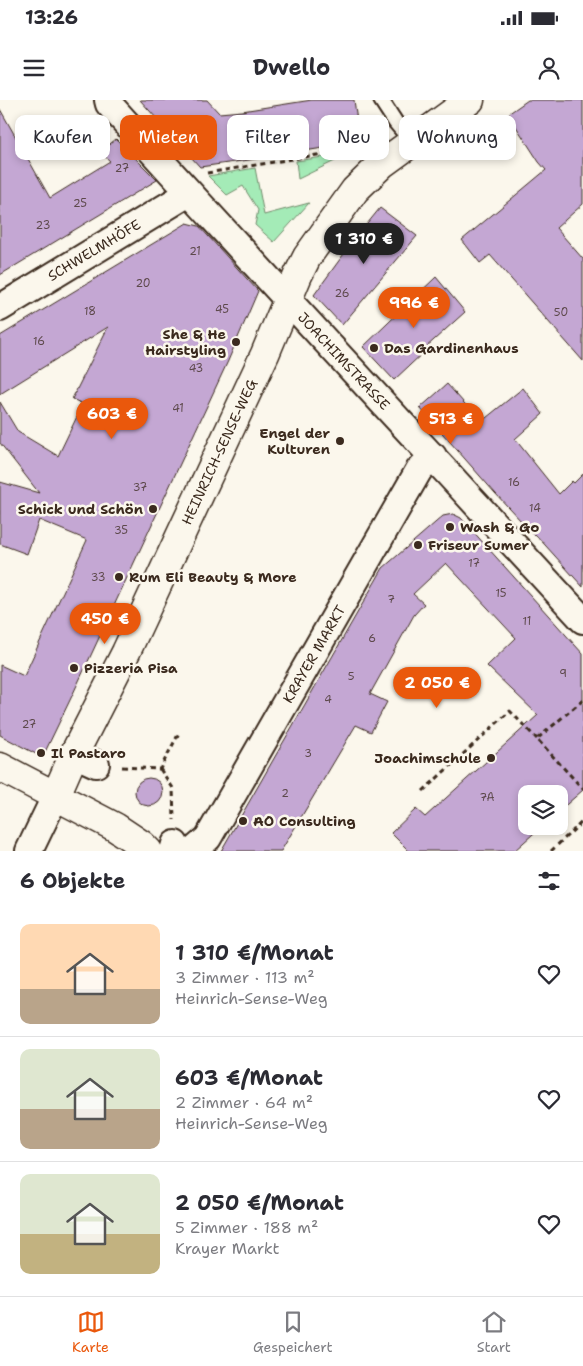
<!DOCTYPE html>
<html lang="de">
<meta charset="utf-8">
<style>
:root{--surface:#fff;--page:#f7f7f7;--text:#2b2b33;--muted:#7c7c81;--line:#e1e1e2;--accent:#ea580c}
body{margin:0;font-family:"Shantell Sans",sans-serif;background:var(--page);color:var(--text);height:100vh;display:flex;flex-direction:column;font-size:19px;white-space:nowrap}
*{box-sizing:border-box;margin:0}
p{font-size:16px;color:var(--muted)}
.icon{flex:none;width:28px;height:28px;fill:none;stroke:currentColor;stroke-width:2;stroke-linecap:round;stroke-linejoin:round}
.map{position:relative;height:751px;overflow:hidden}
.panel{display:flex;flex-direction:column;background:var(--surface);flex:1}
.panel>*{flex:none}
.top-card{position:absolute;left:15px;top:15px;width:554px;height:45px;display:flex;gap:10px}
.controls{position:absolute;left:518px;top:685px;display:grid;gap:10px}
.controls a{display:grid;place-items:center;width:50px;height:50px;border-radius:10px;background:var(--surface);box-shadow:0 2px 8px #0003;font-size:25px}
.price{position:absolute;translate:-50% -42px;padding:0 11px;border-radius:18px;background:var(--accent);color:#fff;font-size:16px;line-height:32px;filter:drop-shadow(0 1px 2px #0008)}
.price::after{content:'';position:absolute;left:50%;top:30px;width:15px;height:11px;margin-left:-8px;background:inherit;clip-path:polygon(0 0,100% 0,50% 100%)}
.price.on{background:#222;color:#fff}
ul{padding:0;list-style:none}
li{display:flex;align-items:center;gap:15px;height:125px;padding:0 20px}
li+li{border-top:1px solid var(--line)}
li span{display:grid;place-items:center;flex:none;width:140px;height:100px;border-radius:10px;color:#555}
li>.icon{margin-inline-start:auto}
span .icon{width:60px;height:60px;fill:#fffc;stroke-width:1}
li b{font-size:21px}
h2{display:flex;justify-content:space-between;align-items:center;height:60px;padding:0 20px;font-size:21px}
.tag{padding:0 18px;border-radius:10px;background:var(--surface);box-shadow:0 2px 8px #0003;font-size:18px;line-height:45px}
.tag.on{background:var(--accent);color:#fff}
.status{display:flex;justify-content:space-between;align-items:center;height:35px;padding:0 25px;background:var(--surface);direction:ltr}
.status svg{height:14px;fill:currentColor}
header{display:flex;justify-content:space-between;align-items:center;height:65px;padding:0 20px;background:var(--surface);font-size:22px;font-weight:700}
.menu{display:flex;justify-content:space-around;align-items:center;height:70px;border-top:1px solid var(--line);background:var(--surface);font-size:14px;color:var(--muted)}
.menu a{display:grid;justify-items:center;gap:2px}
.menu .on{color:var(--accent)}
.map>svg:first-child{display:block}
.green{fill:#a4ebb7;stroke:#708a6a}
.building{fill:#c4a7d3;stroke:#3b2a1e}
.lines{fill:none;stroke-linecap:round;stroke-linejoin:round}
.lane-casing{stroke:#3b2a1e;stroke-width:18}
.street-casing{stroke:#3b2a1e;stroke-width:30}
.secondary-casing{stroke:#3b2a1e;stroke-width:31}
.path{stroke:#3b2a1e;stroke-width:3;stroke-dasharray:5 4;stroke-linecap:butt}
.lane{stroke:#fbf7ec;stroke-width:14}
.street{stroke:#fbf7ec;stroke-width:26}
.secondary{stroke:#fbf7ec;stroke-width:28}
.poi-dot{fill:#3b2a1e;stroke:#fbf7ec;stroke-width:2}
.labels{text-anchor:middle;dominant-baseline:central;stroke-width:5;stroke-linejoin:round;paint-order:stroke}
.number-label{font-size:11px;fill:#5d494b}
.street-label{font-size:14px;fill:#3b2a1e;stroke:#fbf7ec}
.poi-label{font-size:14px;font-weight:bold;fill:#3b2a1e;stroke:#fbf7ec;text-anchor:start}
</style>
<div class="status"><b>13:26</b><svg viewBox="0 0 49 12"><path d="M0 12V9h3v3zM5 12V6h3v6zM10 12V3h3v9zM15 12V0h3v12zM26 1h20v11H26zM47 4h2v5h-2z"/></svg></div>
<header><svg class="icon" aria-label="menu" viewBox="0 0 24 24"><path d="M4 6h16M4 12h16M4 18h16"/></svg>Dwello<svg class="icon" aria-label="person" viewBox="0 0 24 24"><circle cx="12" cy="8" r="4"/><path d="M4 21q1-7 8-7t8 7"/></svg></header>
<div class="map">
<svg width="583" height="751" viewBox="0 0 583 751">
<rect width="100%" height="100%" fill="#fbf7ec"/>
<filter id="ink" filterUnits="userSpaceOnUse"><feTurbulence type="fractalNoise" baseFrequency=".02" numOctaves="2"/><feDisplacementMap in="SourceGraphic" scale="10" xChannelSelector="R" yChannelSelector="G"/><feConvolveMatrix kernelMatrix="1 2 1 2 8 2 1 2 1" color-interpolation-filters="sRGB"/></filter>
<g filter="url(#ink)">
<path class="green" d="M344,54l-1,3 -45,22 -2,-18z
M255,68l9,47 45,-12 -35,39 -19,-17 3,-15 -15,-24 -16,9 -19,-19z"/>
<path class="building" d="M140,0h67l12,13 23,-2 70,-11h42l6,42 -111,18 -49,7z
M528,0h55v104l-27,24 27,31v102l-93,-106 -10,8 -18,-23 84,-70 -7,-8 -31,-48z
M0,9l50,89 60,-37 -10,-9 16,-13 41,41 -157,95z
M380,108l37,28 -75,89 -28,-30 40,-55z
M187,123l12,3 59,65 -30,70 -157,337 -26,54 -9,2 -36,-19v-70l24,11 63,-136 -48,-20 -12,34 -27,-10v-62l39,11 -39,-50v-41l18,30 40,24 25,-52 -11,-5 36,-72 -108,67v-58z
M436,177l29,35 -41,37 1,2 -31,29 -31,-33z
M447,284l34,38 42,-34 20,26 -28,25 44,55 13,-13 2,2 9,-9v113l-47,-52 -1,1 -40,-43 -75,-85z
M453,414l8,4 122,136v136l-24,21v-17h-33v32h16l-28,25h-105l-18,-18 25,-24 9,8 113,-102 -51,-49 29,-28 -70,-75 -33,31 11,10 -10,11 -44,79 17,8 -16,30 -15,-7 -75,126h-60l162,-283 60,-52z
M135 692a14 14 0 1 1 28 0a14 14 0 1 1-28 0Z"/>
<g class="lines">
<defs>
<path id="lane" d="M381,0l15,23 16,19"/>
<path id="street" d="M108,0l1,4c157,174 316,344 474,516
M0,208l189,-115
M74,654l22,10
M29,751l27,-56
M173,751l2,-7
M193,751l15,-13 211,-368 14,-14"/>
<path id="secondary" d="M0,667l115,60 27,18 6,6
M56,695l18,-41 52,-102 139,-298 33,-79 9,-18 48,-67 27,-26 88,-64"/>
</defs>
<use href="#lane" class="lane-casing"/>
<use href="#street" class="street-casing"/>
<use href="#secondary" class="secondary-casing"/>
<path class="path" d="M207,73l152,-25
M583,600l-46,39 46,50
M122,667l38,2 19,-36
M160,669l13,19 1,32
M423,691l87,-80 27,28
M551,751l32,-30"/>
<use href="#lane" class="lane"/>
<use href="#street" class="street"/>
<use href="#secondary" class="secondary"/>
</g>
</g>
<g class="poi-dot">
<circle cx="236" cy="242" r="5"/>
<circle cx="374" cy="248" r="5"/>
<circle cx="340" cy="341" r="5"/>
<circle cx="153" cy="409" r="5"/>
<circle cx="450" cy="427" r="5"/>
<circle cx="418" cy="445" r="5"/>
<circle cx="119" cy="477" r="5"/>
<circle cx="74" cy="568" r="5"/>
<circle cx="41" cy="653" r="5"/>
<circle cx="491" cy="658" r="5"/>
<circle cx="243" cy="721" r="5"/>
</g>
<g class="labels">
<g class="number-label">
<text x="122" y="68">27</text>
<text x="80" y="103">25</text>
<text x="43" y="125">23</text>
<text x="195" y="151">21</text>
<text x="143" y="183">20</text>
<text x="342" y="193">26</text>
<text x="222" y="209">45</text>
<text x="90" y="211">18</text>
<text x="561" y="212">50</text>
<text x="39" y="241">16</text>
<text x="196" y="268">43</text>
<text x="178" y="308">41</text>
<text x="514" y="382">16</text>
<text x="140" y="387">37</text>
<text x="535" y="408">14</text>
<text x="121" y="430">35</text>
<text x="474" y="463">17</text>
<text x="98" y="477">33</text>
<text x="501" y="493">15</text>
<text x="391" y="499">7</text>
<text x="527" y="521">11</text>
<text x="372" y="538">6</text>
<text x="563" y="573">9</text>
<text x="351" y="576">5</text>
<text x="328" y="599">4</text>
<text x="29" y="624">27</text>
<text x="308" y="653">3</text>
<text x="285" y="693">2</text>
<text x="487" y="697">7A</text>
</g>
<g class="street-label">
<text transform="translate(94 150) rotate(-31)">SCHWELMHÖFE</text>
<text transform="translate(344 261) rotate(47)">JOACHIMSTRASSE</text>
<text transform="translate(219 352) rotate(-65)">HEINRICH-SENSE-WEG</text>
<text transform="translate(314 554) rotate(-60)">KRAYER MARKT</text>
</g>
<g class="poi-label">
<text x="226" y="234" text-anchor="end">She &amp; He<tspan x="226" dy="16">Hairstyling</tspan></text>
<text x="384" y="248">Das Gardinenhaus</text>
<text x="330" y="333" text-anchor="end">Engel der<tspan x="330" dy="16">Kulturen</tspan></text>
<text x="143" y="409" text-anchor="end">Schick und Schön</text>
<text x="460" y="427">Wash &amp; Go</text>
<text x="428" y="445">Friseur Sumer</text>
<text x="129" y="477">Rum Eli Beauty &amp; More</text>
<text x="84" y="568">Pizzeria Pisa</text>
<text x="51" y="653">Il Pastaro</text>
<text x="481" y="658" text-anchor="end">Joachimschule</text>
<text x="253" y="721">AO Consulting</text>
</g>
</g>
</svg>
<div class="controls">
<a><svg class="icon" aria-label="layers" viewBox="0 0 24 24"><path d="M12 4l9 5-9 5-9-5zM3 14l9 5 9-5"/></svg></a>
</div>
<b class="price on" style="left:364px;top:165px">1 310 €</b>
<b class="price" style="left:414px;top:229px">996 €</b>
<b class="price" style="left:112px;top:340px">603 €</b>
<b class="price" style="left:451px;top:345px">513 €</b>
<b class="price" style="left:105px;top:545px">450 €</b>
<b class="price" style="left:437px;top:609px">2 050 €</b>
<div class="top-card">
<a class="tag">Kaufen</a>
<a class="tag on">Mieten</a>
<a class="tag">Filter</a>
<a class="tag">Neu</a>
<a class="tag">Wohnung</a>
</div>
</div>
<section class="panel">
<h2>6 Objekte<svg class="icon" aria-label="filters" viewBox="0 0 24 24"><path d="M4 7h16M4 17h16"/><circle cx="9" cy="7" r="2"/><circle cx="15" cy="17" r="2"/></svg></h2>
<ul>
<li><span style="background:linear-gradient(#ffd9b3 65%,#b9a48a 0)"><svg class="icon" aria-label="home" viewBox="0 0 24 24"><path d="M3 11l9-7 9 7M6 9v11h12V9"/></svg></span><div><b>1 310 €/Monat</b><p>3 Zimmer · 113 m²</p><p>Heinrich-Sense-Weg</p></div><svg class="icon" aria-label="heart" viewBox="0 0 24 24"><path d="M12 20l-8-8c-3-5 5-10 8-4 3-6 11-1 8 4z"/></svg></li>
<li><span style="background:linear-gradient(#dfe7d0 60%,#b9a48a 0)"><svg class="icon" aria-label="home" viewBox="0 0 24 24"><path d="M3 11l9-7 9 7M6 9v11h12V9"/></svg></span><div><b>603 €/Monat</b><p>2 Zimmer · 64 m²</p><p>Heinrich-Sense-Weg</p></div><svg class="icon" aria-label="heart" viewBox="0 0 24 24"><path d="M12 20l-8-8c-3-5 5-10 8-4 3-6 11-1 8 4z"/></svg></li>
<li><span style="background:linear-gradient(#dfe7d0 60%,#c2b280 0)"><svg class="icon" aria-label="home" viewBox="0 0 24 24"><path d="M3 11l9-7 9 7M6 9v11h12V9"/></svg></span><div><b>2 050 €/Monat</b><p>5 Zimmer · 188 m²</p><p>Krayer Markt</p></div><svg class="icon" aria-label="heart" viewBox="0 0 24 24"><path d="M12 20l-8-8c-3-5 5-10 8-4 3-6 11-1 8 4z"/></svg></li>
</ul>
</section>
<nav class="menu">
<a class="on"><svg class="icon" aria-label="map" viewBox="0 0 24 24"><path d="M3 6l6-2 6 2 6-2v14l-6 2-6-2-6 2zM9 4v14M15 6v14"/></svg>Karte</a>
<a><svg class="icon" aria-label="saved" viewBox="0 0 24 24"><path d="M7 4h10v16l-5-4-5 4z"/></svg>Gespeichert</a>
<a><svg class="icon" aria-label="home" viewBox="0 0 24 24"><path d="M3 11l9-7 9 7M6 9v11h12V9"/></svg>Start</a>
</nav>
